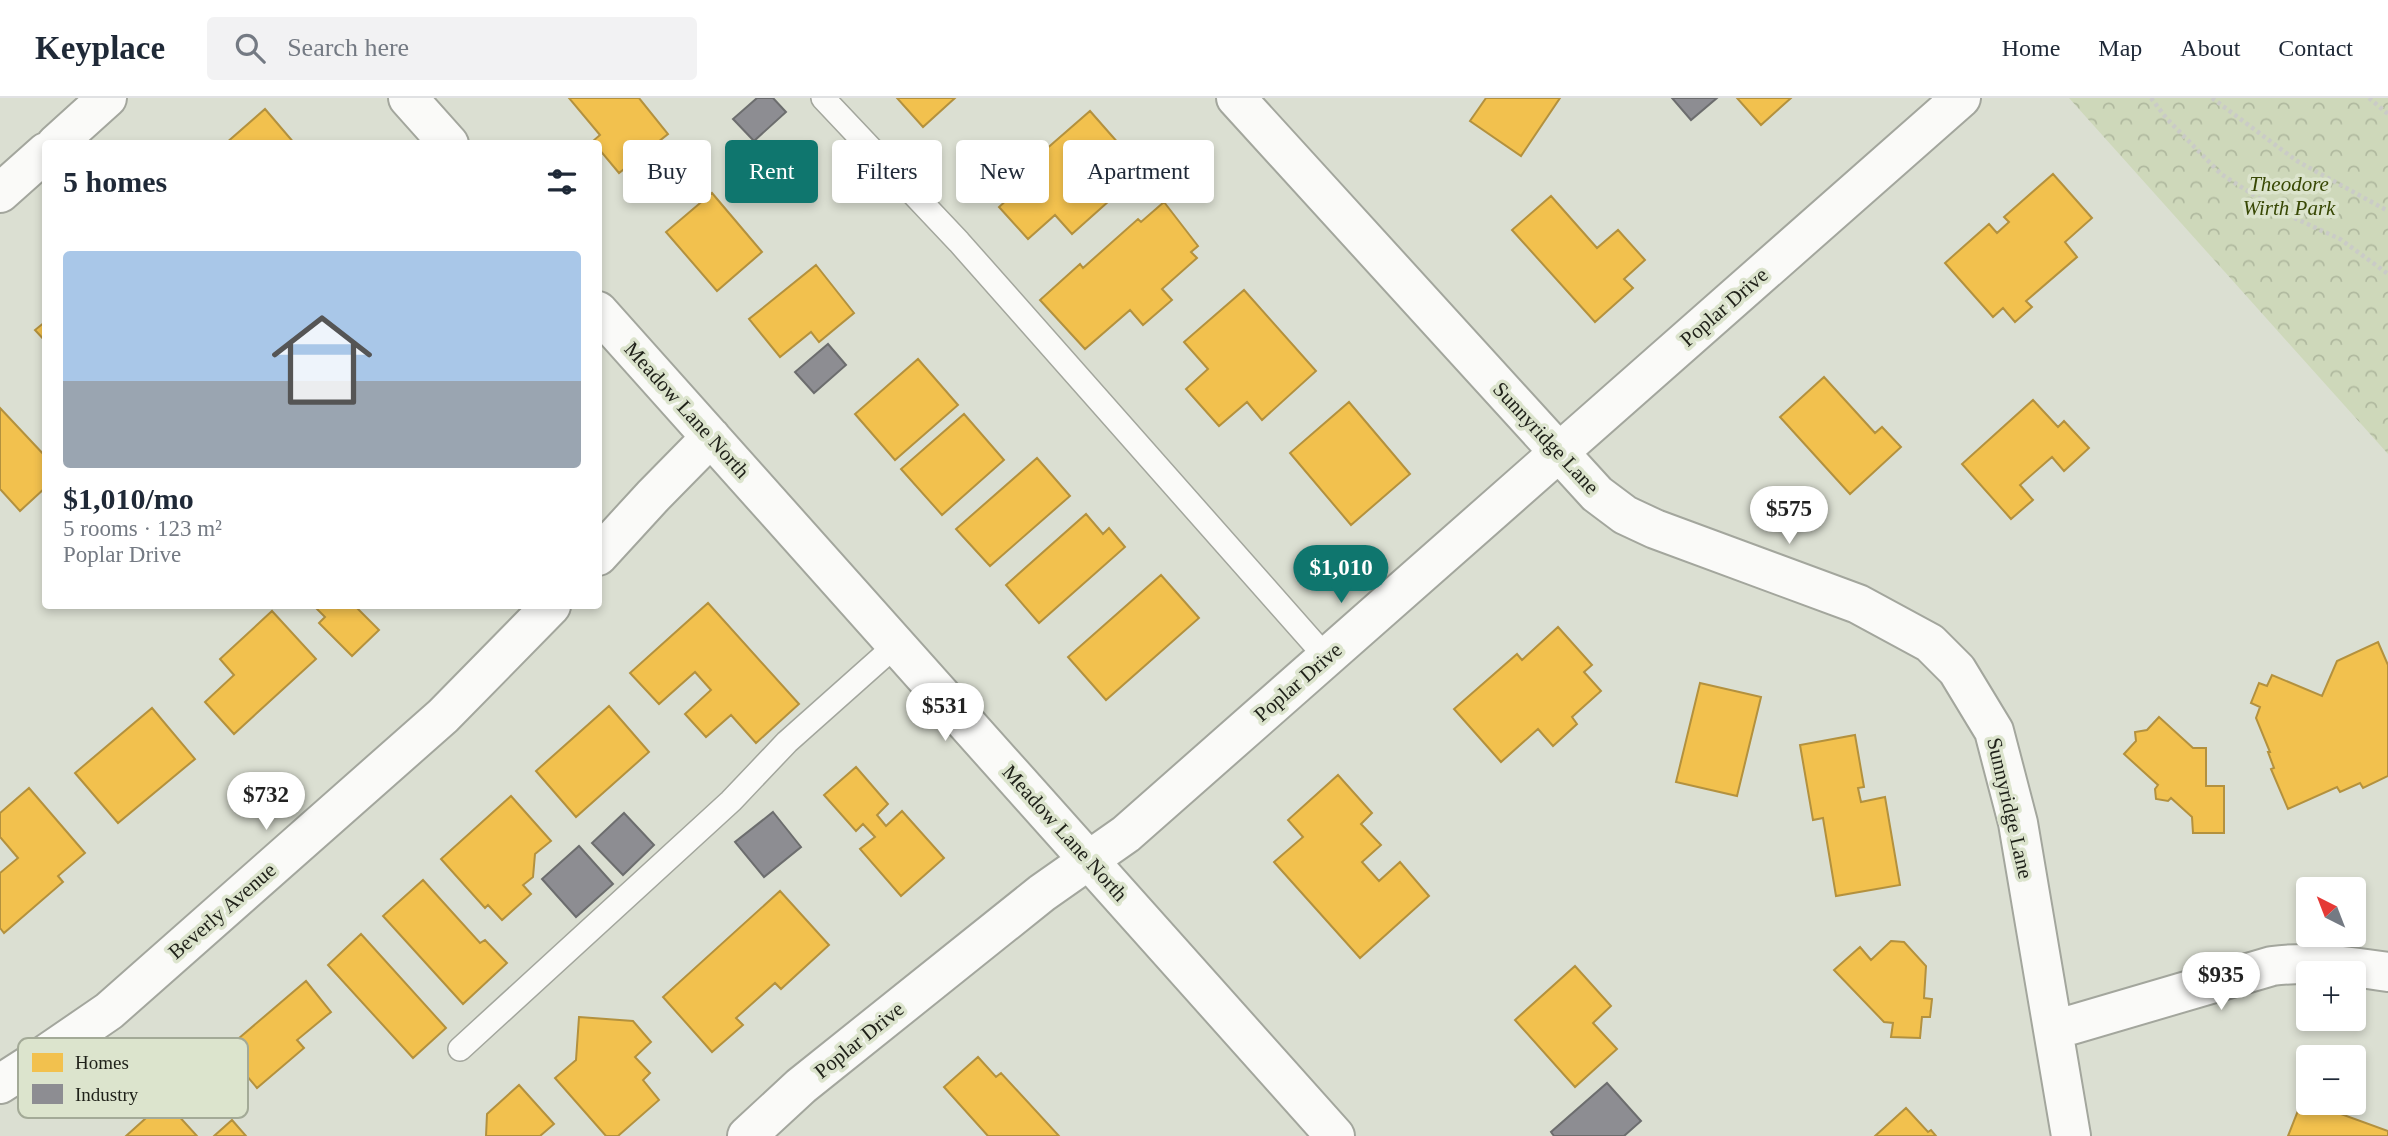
<!DOCTYPE html>
<meta charset="utf-8">
<style>
:root{--surface:#fff;--page:#f2f2f3;--text:#1f2937;--muted:#747a83;--line:#e0e1e3;--accent:#0f766e}
body{margin:0;font-family:"Times New Roman",serif;background:var(--page);color:var(--text);height:100vh;display:flex;flex-direction:column;font-size:26px;white-space:nowrap}
*{box-sizing:border-box;margin:0}
p{font-size:23px;color:var(--muted)}
.icon{flex:none;width:38px;height:38px;fill:none;stroke:currentColor;stroke-width:2;stroke-linecap:round;stroke-linejoin:round}
.map{position:relative;flex:1;overflow:hidden}
.side{position:absolute;left:42px;top:42px;width:560px;height:469px;display:flex;flex-direction:column;background:var(--surface);border-radius:7px;box-shadow:0 4px 10px #0003}
.side>*{flex:none}
.hud{position:absolute;left:623px;top:42px;width:665px;height:63px;display:flex;gap:14px}
.needle{width:46px;rotate:318deg}
.controls{position:absolute;left:2296px;top:779px;display:grid;gap:14px}
.controls a{display:grid;place-items:center;width:70px;height:70px;border-radius:7px;background:var(--surface);box-shadow:0 4px 10px #0003;font-size:35px}
.price{position:absolute;translate:-50% -60px;padding:0 16px;border-radius:24px;background:#fff;color:#222;font-size:23px;line-height:46px;filter:drop-shadow(0 2px 4px #0008)}
.price::after{content:'';position:absolute;left:50%;top:42px;width:21px;height:16px;margin-left:-10px;background:inherit;clip-path:polygon(0 0,100% 0,50% 100%)}
.price.selected{background:var(--accent);color:#fff}
ul{padding:0;list-style:none}
li{display:grid;align-content:center;gap:14px;height:371px;padding:0 21px}
li span{display:grid;place-items:center;height:217px;border-radius:7px;color:#555}
li>.icon{margin-inline-start:auto}
span .icon{width:126px;height:126px;fill:#fffc;stroke-width:1}
li b{font-size:30px}
h2{display:flex;justify-content:space-between;align-items:center;height:84px;padding:0 21px;font-size:30px}
.chip{padding:0 24px;border-radius:7px;background:var(--surface);box-shadow:0 4px 10px #0003;font-size:24px;line-height:63px}
.chip.selected{background:var(--accent);color:#fff}
header{display:flex;align-items:center;gap:42px;box-sizing:border-box;height:98px;padding:0 35px;background:var(--surface);border-bottom:2px solid var(--line)}
header strong{font-size:33px}
nav{display:flex;gap:38px;margin-inline-start:auto;font-size:24px}
.search{width:490px;height:63px;background:var(--page);display:flex;align-items:center;gap:18px;box-sizing:border-box;padding:0 24px;border-radius:7px;color:var(--muted);font-size:26px}
.map>svg:first-child{display:block}
.forest{fill:url(#forest-crowns)}
.homes{fill:#f2c14e;stroke:#b3913e;stroke-width:2}
.industry{fill:#8d8d92;stroke:#6c6d6e;stroke-width:2}
.lines{fill:none;stroke-linecap:round;stroke-linejoin:round}
.service-casing{stroke:#a3a69d;stroke-width:26}
.minor-casing{stroke:#a3a69d;stroke-width:42}
.path{stroke:#cacbc7;stroke-width:4.5;stroke-dasharray:3.5 3.5;stroke-linecap:butt}
.service{stroke:#fafaf8;stroke-width:23}
.minor{stroke:#fafaf8;stroke-width:38}
.labels{text-anchor:middle;dominant-baseline:central;stroke-width:7;stroke-linejoin:round;paint-order:stroke}
.park-label{font-size:21px;font-style:italic;fill:#384804;stroke:#dce4cd}
.street-label{font-size:21px;fill:#1f2119;stroke:#dce4cd}
.key{fill:#dce4cd;stroke:#a3aa97;stroke-width:2}
.key-label{font-size:19px;fill:#1f2119}
</style>
<header>
<strong>Keyplace</strong>
<div class="search"><svg class="icon" aria-label="search" viewBox="0 0 24 24"><circle cx="10" cy="10" r="6"/><path d="M15 15l6 6"/></svg>Search here</div>
<nav><a>Home</a><a>Map</a><a>About</a><a>Contact</a></nav>
</header>
<div class="map">
<svg width="2388" height="1038" viewBox="0 0 2388 1038">
<defs>
<pattern id="forest-crowns" width="20" height="18" patternUnits="userSpaceOnUse" patternTransform="scale(1.75)"><rect width="20" height="18" fill="#ced8ba"/><path d="M2 6a3 3 0 1 1 6 0M12 15a3 3 0 1 1 6 0" fill="none" stroke="#b0b99f"/></pattern>
</defs>
<rect width="100%" height="100%" fill="#dbdfd2"/>
<path class="forest" d="M2069,0h319v356z"/>
<path class="homes" d="M569,0h70l29,36 -49,39 -21,-25v-4l-5,-3 7,-6z
M897,0h58l-32,29z
M1486,0h74l-39,58 -51,-35z
M1737,0h54l-30,27z
M265,11l30,35h-70z
M1090,13l29,33 -6,5 24,27 -65,58 -17,-19 -27,24 -29,-32 30,-27 -8,-9z
M2053,76l39,44 -27,24 12,15 -51,44 6,6 -17,15 -12,-14 -10,9 -48,-54 44,-39 8,9 12,-11 -5,-5z
M712,95l50,59 -45,39 -51,-59z
M1551,98l46,52 21,-18 27,30 -21,19 9,9 -38,34 -83,-92z
M1164,104l34,44 -7,6 6,6 -35,31 10,11 -29,25 -13,-15 -45,39 -45,-49 40,-36 3,4 55,-49 3,3z
M816,167l38,48 -35,29 -8,-10 -31,25 -31,-38z
M1244,192l72,81 -54,49 -15,-18 -28,24 -33,-37 22,-20 -24,-27z
M46,223v21l-11,-12z
M918,261l40,46 -63,55 -40,-46z
M1824,279l51,56 7,-6 19,20 -51,47 -70,-77z
M2033,302l25,27 6,-6 25,27 -25,23 -12,-14 -32,28 13,15 -22,19 -49,-55z
M1349,304l61,72 -59,51 -61,-72z
M0,310l46,49v30l-26,24 -20,-22z
M964,316l40,46 -62,55 -41,-46z
M1037,360l33,38 -80,70 -34,-37z
M1086,416l17,20 6,-6 16,19 -86,76 -33,-38z
M1161,477l38,43 -93,82 -38,-43z
M708,505l91,101 -43,39 -25,-28 -25,22 -21,-23 26,-24 -16,-18 -36,32 -29,-31z
M314,508h41l24,24 -27,26 -33,-33 6,-6z
M272,513l44,48 -82,75 -29,-32 29,-27 -14,-16z
M1558,529l34,38 -8,7 17,19 -29,26 5,7 -24,22 -15,-17 -37,33 -47,-53 63,-55 5,6z
M2378,544l10,23v111l-25,12 -3,-5 -20,9 -3,-5 -49,22 -17,-40 3,-1 -6,-16h2l-14,-34 4,-11 -9,-4 8,-20 8,3 5,-11 50,21 15,-35z
M1700,585l61,14 -24,99 -61,-14z
M609,608l40,46 -73,65 -40,-46z
M152,610l43,51 -77,64 -43,-50z
M2159,619l34,31h13v38h18v47h-31l-1,-16 -21,-19 -3,3 -12,-2 -1,-10 3,-4 -34,-31 12,-13 -1,-9 12,-2z
M1855,637l9,52 -6,1 3,14 24,-5 15,88 -64,11 -13,-78 -10,2 -13,-75z
M856,669l32,37 -11,11 9,11 16,-15 42,47 -43,38 -41,-47 15,-12 -12,-13 -7,7 -32,-36z
M1338,677l34,38 -11,11 20,21 -19,17 17,19 21,-19 29,34 -69,62 -86,-96 29,-25 -15,-17z
M29,690l56,65 -27,23 5,6 -59,51 -4,-5v-55l18,-15 -18,-21v-24z
M511,698l40,45 -16,13 -2,23 -10,8 8,9 -29,26 -14,-15 -3,3 -44,-49z
M423,782l57,63 5,-3 22,23 -44,41 -80,-88z
M780,793l49,54 -48,44 -6,-6 -39,35 7,7 -31,27 -49,-55z
M361,836l85,94 -33,30 -85,-93z
M1891,843l13,1 22,24 -2,32 8,1 -2,18h-8l-2,21 -29,-1 2,-14 -9,-1 -50,-52 26,-23 11,13z
M1575,868l36,40 -18,17 24,26 -42,38 -60,-67z
M306,883l25,31 -34,28 7,8 -47,40 -32,-38z
M579,919l54,4 18,21 -16,15 15,16 -7,7 16,20 -41,36h-12l-51,-58 21,-18z
M978,959l18,20 5,-4 58,63h-71l-44,-49z
M519,987l35,39 -14,12h-54l1,-22z
M2303,1000l5,4 80,29v5h-100z
M165,1003l32,35h-71z
M1906,1010l22,24 3,-2 5,6h-61z
M232,1022l14,16h-32z"/>
<path class="industry" d="M757,0h16l13,14 -32,29 -21,-22z
M1672,0h45l-26,22z
M828,246l18,21 -32,28 -19,-21z
M773,714l28,35 -37,30 -29,-35z
M624,715l30,32 -31,30 -31,-32z
M579,748l34,38 -37,33 -34,-38z
M1607,985l34,38 -17,15h-70l-3,-4z"/>
<g class="lines">
<defs>
<path id="service" d="M823,0l136,144 367,415
M460,951l271,-248 56,-59 109,-97"/>
<path id="minor" d="M408,0l41,46
M1236,0l361,396 28,21 30,14 203,75 72,39 27,27 37,61 24,92 53,313
M56,46l51,-46
M0,95l46,-41
M598,213l737,825
M598,458l55,-60 58,-59
M2054,932l218,-64c39,-5 77,0 116,6
M0,986l39,-25 70,-48 334,-295 108,-110
M747,1038l54,-50 241,-193 84,-59 835,-736"/>
</defs>
<use href="#service" class="service-casing"/>
<use href="#minor" class="minor-casing"/>
<path class="path" d="M2151,0l16,21 54,55 56,36 63,29 48,35
M2212,0l85,63 91,50
M2369,0l19,16"/>
<use href="#service" class="service"/>
<use href="#minor" class="minor"/>
</g>
<g class="labels">
<g class="park-label">
<text x="2289" y="86">Theodore<tspan x="2289" dy="24">Wirth Park</tspan></text>
</g>
<g class="street-label">
<text transform="translate(1724 209) rotate(-41)">Poplar Drive</text>
<text transform="translate(687 312) rotate(48)">Meadow Lane North</text>
<text transform="translate(1546 340) rotate(47)">Sunnyridge Lane</text>
<text transform="translate(1298 584) rotate(-41)">Poplar Drive</text>
<text transform="translate(2010 710) rotate(77)">Sunnyridge Lane</text>
<text transform="translate(1065 735) rotate(48)">Meadow Lane North</text>
<text transform="translate(222 813) rotate(-41)">Beverly Avenue</text>
<text transform="translate(859 942) rotate(-39)">Poplar Drive</text>
</g>
</g>
<rect x="18" y="940" width="230" height="80" rx="10" class="key"/>
<rect x="32" y="955" width="31" height="19" fill="#f2c14e"/>
<rect x="32" y="986" width="31" height="20" fill="#8d8d92"/>
<g class="key-label">
<text x="75" y="971">Homes</text>
<text x="75" y="1003">Industry</text>
</g>
</svg>
<div class="controls">
<a><svg class="needle" viewBox="-14 -14 28 28"><path d="M0-13l5 13h-10z" fill="#e53935"/><path d="M0 13l5-13h-10z" fill="#747a83"/></svg></a>
<a>+</a>
<a>−</a>
</div>
<b class="price" style="left:1789px;top:448px">$575</b>
<b class="price selected" style="left:1341px;top:507px">$1,010</b>
<b class="price" style="left:945px;top:645px">$531</b>
<b class="price" style="left:266px;top:734px">$732</b>
<b class="price" style="left:2221px;top:914px">$935</b>
<div class="hud">
<a class="chip">Buy</a>
<a class="chip selected">Rent</a>
<a class="chip">Filters</a>
<a class="chip">New</a>
<a class="chip">Apartment</a>
</div>
<section class="side">
<h2>5 homes<svg class="icon" aria-label="filters" viewBox="0 0 24 24"><path d="M4 7h16M4 17h16"/><circle cx="9" cy="7" r="2"/><circle cx="15" cy="17" r="2"/></svg></h2>
<ul>
<li><span style="background:linear-gradient(#a9c7e8 60%,#9aa5b1 0)"><svg class="icon" aria-label="home" viewBox="0 0 24 24"><path d="M3 11l9-7 9 7M6 9v11h12V9"/></svg></span><div><b>$1,010/mo</b><p>5 rooms · 123 m²</p><p>Poplar Drive</p></div></li>
</ul>
</section>
</div>
